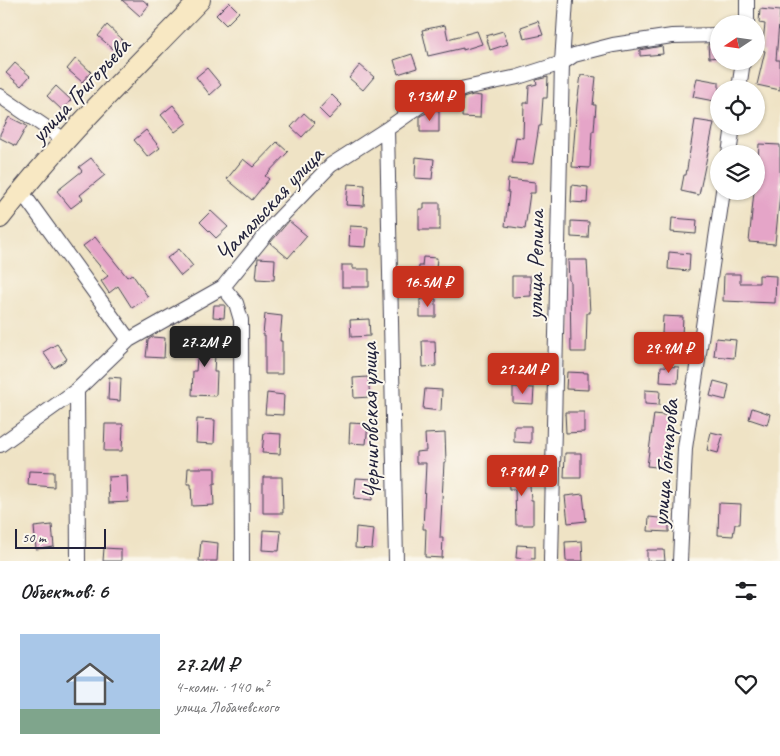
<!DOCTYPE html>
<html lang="ru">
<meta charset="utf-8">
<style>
:root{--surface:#fff;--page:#f6f6f6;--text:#202124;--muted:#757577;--accent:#c8321e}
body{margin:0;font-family:Caveat,sans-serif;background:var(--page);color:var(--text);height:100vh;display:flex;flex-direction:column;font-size:19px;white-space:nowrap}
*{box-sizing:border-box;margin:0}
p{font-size:16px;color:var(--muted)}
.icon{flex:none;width:28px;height:28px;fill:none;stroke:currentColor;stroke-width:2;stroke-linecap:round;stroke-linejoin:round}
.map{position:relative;height:561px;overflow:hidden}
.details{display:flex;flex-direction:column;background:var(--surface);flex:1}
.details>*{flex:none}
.needle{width:32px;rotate:257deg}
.controls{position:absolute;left:710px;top:15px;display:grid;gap:10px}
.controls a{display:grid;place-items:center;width:55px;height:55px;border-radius:50%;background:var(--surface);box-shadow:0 1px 4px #0004;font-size:25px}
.scale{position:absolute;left:15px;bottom:12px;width:91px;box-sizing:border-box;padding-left:5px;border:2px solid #22223b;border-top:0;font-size:14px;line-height:18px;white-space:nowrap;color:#22223b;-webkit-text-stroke:4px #fbf7ec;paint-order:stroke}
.price{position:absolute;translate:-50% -42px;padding:0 11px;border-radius:5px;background:var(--accent);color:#fff;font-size:16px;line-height:32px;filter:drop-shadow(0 1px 2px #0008)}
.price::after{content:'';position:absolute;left:50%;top:30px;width:15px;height:11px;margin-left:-8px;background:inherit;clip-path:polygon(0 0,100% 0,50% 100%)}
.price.active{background:#222;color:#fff}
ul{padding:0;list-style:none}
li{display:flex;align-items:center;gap:15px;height:125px;padding:0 20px}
li span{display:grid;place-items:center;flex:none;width:140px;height:100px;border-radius:0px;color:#555}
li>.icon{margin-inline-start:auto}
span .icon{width:60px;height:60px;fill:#fffc;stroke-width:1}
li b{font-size:21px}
h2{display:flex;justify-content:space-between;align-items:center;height:60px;padding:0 20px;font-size:21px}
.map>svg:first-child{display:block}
.building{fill:#e5a5c8}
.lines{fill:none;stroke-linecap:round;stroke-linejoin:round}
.street-casing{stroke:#413f50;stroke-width:16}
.secondary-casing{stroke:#413f50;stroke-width:22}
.street{stroke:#fff;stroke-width:14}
.secondary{stroke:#f8e8c3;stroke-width:20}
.labels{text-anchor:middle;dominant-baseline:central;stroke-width:4;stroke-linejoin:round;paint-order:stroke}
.street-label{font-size:24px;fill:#22223b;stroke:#fbf7ec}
</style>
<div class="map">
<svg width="780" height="561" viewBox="0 0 780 561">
<rect width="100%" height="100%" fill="#fbf7ec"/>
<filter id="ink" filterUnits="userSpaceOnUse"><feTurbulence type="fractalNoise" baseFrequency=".02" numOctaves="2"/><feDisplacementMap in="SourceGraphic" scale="10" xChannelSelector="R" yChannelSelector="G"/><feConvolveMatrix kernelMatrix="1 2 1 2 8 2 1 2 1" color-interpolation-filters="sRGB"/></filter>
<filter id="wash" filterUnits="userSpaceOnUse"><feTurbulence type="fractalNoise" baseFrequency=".0096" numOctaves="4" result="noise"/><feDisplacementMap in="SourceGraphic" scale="20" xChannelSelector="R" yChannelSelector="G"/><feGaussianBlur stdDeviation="1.12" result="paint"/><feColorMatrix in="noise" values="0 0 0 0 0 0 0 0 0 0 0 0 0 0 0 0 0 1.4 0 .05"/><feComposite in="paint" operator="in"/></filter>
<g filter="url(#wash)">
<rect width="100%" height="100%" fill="#efe3c5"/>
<g id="blocks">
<path class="building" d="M122,0h21l6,5 -9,11z
M229,2l10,10 -13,13 -10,-10z
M760,9l20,2 -4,49h4v30l-23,-5 8,-34 -3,-1 3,-26 -6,-1z
M538,21l5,14 -19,4 -3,-12z
M107,25l15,14 -9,10 -15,-13z
M445,25l3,14 29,-8 5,13 -19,6v-2l-35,8 -6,-26z
M503,31l5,13 -18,6 -4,-14z
M708,44h11v13l-10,1z
M662,46l1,8 -23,2v-6z
M412,54l5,14 -19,6 -4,-14z
M76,58l15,14 -9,10 -15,-13z
M15,63l15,13 -9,10 -15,-13z
M360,65l14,12 -11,13 -14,-12z
M207,68l14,17 -11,10 -14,-18z
M581,75l15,2 -3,28h3l-2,26h-2l-2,37 -18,-1 5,-63z
M548,77l-1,21h-4l-2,28h-2l-6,38 -21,-1 4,-26 7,1 1,-35h4l1,-17 8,-2 -1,-4z
M697,78l22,4v20l-26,-5z
M56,86l15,14 -9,10 -15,-14z
M332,95l10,10 -13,14 -10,-10z
M473,95l8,1 -1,22 -18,-1 1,-19z
M173,105l14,18 -12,9 -14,-17z
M433,110h6v22h-19v-16z
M304,113l11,10 -13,14 -11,-10z
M9,117l18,9 -11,20 -16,-8v-4z
M695,120l19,3 -15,72 -18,-4 3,-16h2z
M146,130l14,18 -12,9 -14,-17z
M277,142l11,10 -23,24 4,3 -17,21 -25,-21 16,-20 10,8z
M759,144l21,1v48l-5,51 -26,-2 5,-51h2z
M416,157l18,2 -2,20 -17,-1z
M91,158l14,17 -25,20 3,4 -12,9 -14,-17 25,-20 -3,-4z
M508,179l27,3v11h-5l-5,36 -20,-3 4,-34h-2z
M348,184l17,1 -1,21 -18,-1z
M572,185l16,2 -1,16 -16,-1z
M424,203h16v27h-21v-21h5z
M211,211l17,16 -12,11 -16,-16z
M672,218l25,2 -1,14 -25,-2z
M289,221l18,15 -19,22 -18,-15z
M571,221l18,1 -1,16 -17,-1z
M350,226l18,1 -2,20 -17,-1z
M95,237l32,40 5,-3 16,23 -16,11 -14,-22 -9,7 -8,-12 7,-5 -25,-30z
M179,249l14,17 -12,10 -14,-18z
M669,252l21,2 -1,17 -21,-2z
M423,257l14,1 -2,21 -17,-2 1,-11h3z
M258,258l17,1 -1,21 -18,-1z
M568,260h19l3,53h-3l-1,39h-15l-1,-71h-1z
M342,265h11v4h16v18h-27z
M724,274h16v9h19v-8l17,1 -1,27 -52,-2z
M512,276h18l1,20 -19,1z
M420,299h16v18h-16z
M214,305h11l-1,13 -11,-1z
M265,314l17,2 -2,25h2v33h-17v-39h-2z
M663,316l20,1 -1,18 -20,-1z
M369,319l1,17 -19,1 -1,-17z
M199,334l17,2 -2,36h3l-1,24 -24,-1 1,-24h3z
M152,337l13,1 -1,20 -18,-1 2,-17z
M716,338l20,2 -2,18 -20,-2z
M422,341h13l1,25 -13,1z
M57,344l10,15 -13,9 -11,-16z
M661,366l18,1 -1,16 -18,-1z
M567,372l21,1v17l-22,-1z
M109,377l12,1 -1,23 -12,-1z
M368,377l2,20 -16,1 -1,-20z
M714,381l15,4 -3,15 -16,-4z
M513,387l21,1 -1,16 -20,-1z
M425,389l17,1 -1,21 -18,-2z
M645,390l15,1 -1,14 -14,-1z
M267,393l17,2 -1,20 -18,-1z
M752,408l18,6 -3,11 -18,-6z
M565,412h19v20l-18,1z
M654,414l18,2 -7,52 -18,-2z
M197,419l18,1 -1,24 -18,-1z
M350,423l18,1 -2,20 -17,-1z
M105,424h18l-1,27h-18z
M514,426h17v17l-17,-1z
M711,432l12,3 -5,18 -11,-3z
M264,433l17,1 -1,20 -18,-1z
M445,433l1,29h-2l-4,76h3l-1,20 -17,-1 1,-28h-3l3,-66h-10v-11l10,-1 -1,-17z
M565,453h16v25h-17z
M188,468h27v16h-2l1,21 -22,1 -1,-22h-4z
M529,470l2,30h2v25h-17l-1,-36h-6l-1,-17z
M29,471l25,1v15l-26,-2z
M127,476l1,26 -19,1 -1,-26z
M263,477h19l1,36h-20z
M356,478l17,1 -1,21 -18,-2z
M583,494l3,27 -18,2 -3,-27z
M719,503l22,1 -1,20h-5l-2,12 -15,-1z
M649,517l20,2v13l-21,-1z
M52,525l2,22 -18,2 -2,-22z
M356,527l18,2 -2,20 -17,-1z
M263,530l18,1 -2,20 -17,-1z
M201,541l17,2 -1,18h-18z
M582,541l1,20h-17l-1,-19z
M517,545l18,1v13l-19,-1z
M104,548l17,1v12h-18z
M647,550h17l1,11h-18z"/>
</g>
</g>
<g filter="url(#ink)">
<use href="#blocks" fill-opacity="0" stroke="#413f50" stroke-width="1"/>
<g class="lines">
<defs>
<path id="street" d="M747,24v-24
M739,89l4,-28
M0,96l66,45
M387,129l9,432
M729,154l4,-28
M21,191l108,149
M223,287l13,16 5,17 1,241
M77,390l1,171
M0,445l77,-55 52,-50 94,-53 52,-64 56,-58 56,-36 34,-24 44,-17 53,-11 44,-14 12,-8 39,-10 59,-9 47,-1
M551,561l11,-498 4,-63
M680,561l5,-113 38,-257"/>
<path id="secondary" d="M0,218c60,-78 132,-147 200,-218"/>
</defs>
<use href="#street" class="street-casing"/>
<use href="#secondary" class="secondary-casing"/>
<use href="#street" class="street"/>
<use href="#secondary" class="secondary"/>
</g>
</g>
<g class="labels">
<g class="street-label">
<text transform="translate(80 90) rotate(-47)">улица Григорьева</text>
<text transform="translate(269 204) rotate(-47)">Чамальская улица</text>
<text transform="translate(535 265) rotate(-89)">улица Репина</text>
<text transform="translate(370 421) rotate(-91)">Черниговская улица</text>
<text transform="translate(665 463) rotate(-85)">улица Гончарова</text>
</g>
</g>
</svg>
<div class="controls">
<a><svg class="needle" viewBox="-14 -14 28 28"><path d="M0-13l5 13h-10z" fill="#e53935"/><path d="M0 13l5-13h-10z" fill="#757577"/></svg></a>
<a><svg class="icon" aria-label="locate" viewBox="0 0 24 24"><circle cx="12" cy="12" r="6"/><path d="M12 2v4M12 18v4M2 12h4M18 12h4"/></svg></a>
<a><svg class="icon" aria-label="layers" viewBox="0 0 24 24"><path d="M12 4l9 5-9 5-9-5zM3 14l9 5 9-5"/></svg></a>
</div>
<div class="scale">50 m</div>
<b class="price" style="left:430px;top:122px">9.13M ₽</b>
<b class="price" style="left:428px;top:308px">16.5M ₽</b>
<b class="price active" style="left:205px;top:368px">27.2M ₽</b>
<b class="price" style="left:669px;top:374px">29.9M ₽</b>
<b class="price" style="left:523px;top:395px">21.2M ₽</b>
<b class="price" style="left:522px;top:497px">9.79M ₽</b>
</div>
<section class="details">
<h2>Объектов: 6<svg class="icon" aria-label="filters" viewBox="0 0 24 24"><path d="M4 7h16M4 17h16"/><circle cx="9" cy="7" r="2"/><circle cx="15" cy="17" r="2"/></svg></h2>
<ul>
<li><span style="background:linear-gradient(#a9c7e8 75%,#7fa58c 0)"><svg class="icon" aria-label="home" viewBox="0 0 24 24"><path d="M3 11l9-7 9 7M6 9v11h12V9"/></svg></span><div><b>27.2M ₽</b><p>4-комн. · 140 m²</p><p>улица Лобачевского</p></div><svg class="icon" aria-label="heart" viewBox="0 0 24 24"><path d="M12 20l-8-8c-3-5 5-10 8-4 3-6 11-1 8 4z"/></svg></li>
</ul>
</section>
